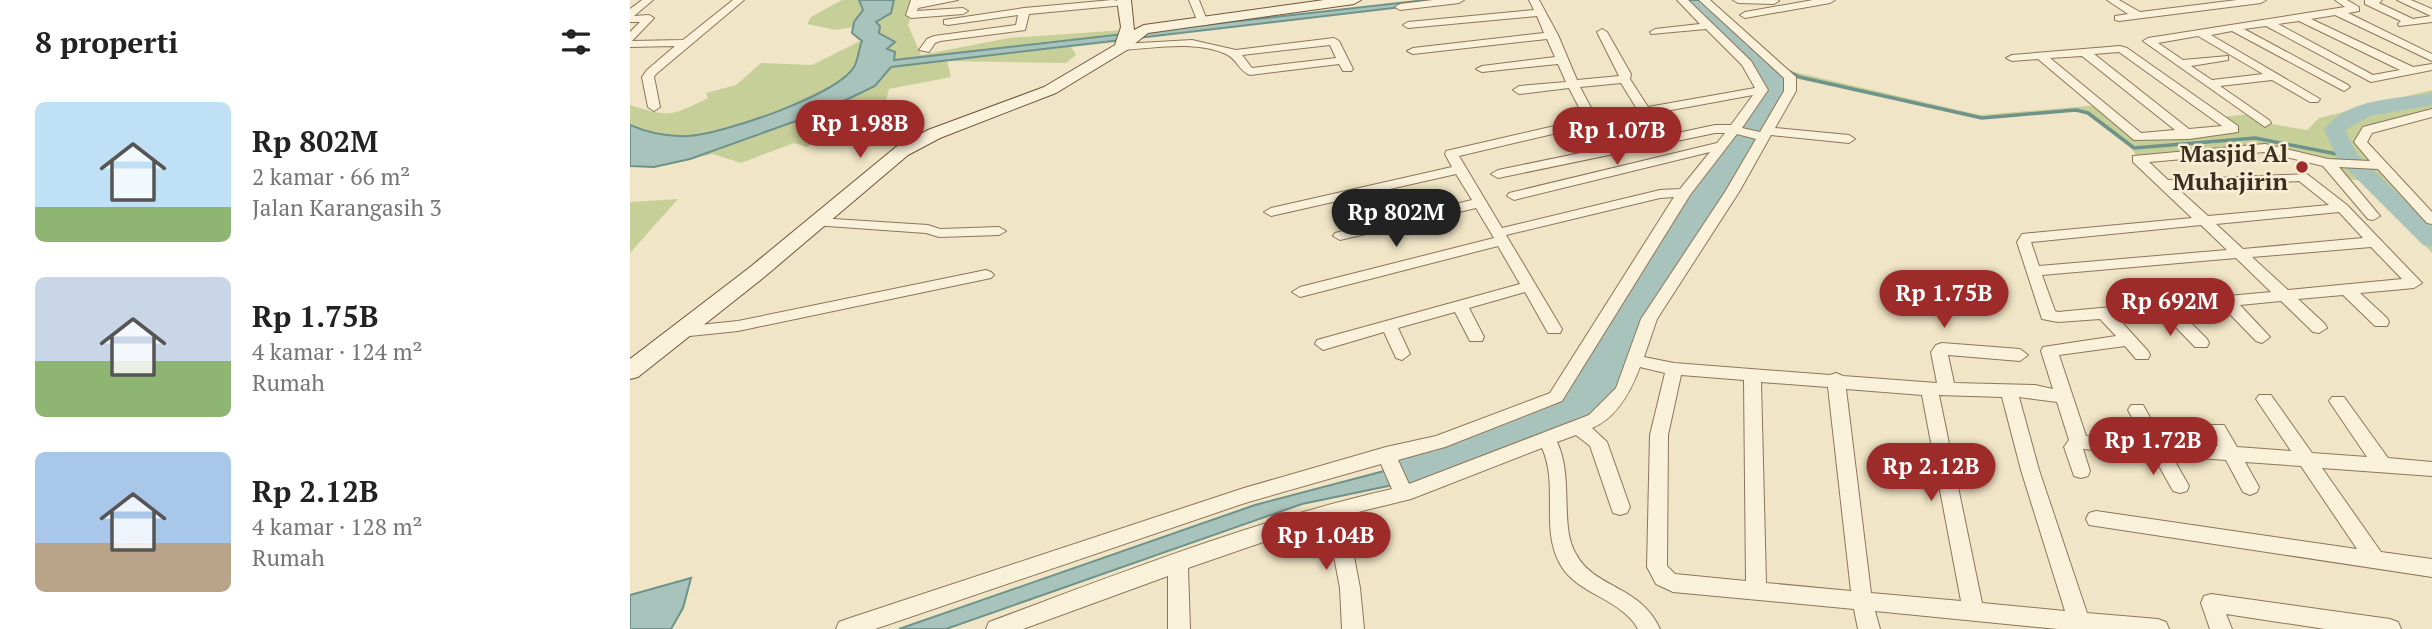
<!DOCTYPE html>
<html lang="id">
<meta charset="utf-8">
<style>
:root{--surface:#fff;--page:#f6f6f6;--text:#222;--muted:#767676;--accent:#9d2b29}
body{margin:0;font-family:"PT Serif",serif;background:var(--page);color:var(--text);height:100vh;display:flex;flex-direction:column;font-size:26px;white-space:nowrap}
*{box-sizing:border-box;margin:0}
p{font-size:23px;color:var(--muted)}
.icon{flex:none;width:38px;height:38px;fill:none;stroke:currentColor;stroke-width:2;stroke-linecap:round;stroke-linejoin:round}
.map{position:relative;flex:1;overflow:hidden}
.side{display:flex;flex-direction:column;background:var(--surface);width:630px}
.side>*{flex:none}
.price{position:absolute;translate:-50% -60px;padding:0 16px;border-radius:24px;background:var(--accent);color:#fff;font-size:23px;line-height:46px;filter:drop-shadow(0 2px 4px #0008)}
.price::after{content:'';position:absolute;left:50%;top:42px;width:21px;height:16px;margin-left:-10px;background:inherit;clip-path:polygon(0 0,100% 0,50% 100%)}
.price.active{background:#222;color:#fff}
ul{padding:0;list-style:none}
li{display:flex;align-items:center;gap:21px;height:175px;padding:0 35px}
li span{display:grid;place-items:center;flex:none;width:196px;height:140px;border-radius:10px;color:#555}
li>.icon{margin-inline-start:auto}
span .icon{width:84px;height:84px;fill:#fffc;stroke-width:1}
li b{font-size:30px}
h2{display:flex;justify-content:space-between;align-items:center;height:84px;padding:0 35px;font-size:30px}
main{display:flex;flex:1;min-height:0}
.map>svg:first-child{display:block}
.green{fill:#c7cf99}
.water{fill:#a8c3bc;stroke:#6e938a;stroke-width:2}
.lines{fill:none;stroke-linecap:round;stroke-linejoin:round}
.stream{stroke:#6e938a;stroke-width:3.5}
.river{fill:#a8c3bc;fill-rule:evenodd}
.street-casing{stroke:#8c765b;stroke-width:2}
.secondary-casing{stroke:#6e573e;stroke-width:2}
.street{fill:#faf1da;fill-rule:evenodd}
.secondary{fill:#faf1da;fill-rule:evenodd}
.poi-dot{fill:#9d2b29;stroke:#f7eed6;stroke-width:2.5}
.labels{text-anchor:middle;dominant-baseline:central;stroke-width:5;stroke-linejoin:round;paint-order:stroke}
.poi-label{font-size:24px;font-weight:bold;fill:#3c2e1f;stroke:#f7eed6;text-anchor:end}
</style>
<main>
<section class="side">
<h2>8 properti<svg class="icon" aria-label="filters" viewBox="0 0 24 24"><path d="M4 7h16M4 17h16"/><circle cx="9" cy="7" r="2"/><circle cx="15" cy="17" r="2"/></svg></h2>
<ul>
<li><span style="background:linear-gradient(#bfe0f5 75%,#8fb573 0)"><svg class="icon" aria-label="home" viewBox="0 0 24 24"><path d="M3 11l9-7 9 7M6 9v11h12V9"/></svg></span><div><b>Rp 802M</b><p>2 kamar · 66 m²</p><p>Jalan Karangasih 3</p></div></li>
<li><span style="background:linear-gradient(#c9d6e8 60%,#8fb573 0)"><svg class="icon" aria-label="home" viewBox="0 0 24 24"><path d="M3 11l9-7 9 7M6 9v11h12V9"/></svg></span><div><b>Rp 1.75B</b><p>4 kamar · 124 m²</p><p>Rumah</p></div></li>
<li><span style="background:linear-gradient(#a9c7e8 65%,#b9a48a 0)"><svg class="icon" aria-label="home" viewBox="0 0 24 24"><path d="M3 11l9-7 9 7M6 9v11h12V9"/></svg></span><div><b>Rp 2.12B</b><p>4 kamar · 128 m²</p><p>Rumah</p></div></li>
</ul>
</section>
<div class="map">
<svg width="1802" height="629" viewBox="0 0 1802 629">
<rect width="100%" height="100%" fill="#f0e5c6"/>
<path class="green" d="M212,0h17l4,10 -10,17 -17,3 -29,-6 4,-7z
M264,0h22l-8,25 13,30 88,-17 115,-8 -5,12 -48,5 5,8 -10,8 -119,-2 4,16 -62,12 -7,26 -75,32 -13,-4 -53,20 -28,-9 -23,5 131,-47 74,-60 -9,-3 3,-10 -10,-6 -3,-12 15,-8z
M232,40c-3,8 -4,19 -8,26 -17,30 -132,68 -166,70 -20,1 -40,-3 -58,-11v-20c39,12 40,12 78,-7l-2,-5 30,-8 25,-22 51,2z
M1156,70l194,45 120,-10 37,31 95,-6 -13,-13 33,-3 13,9 42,7 12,-12 113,-28v23l-71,23 71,84v33l-72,-73h-20l-12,-17 -63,-15 -127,11c-6,-17 -44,-45 -62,-49l-94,8 -192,-41z
M48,199l-48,54v-51z"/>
<path class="water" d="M229,0h35l-3,13 -15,9 4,4 -1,7 16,9 -8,7 8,3 -1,8 532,-60h35l-570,67 -16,19 -54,26 -131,47 -36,8 -24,-1v-41c18,8 38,12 58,11 34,-2 148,-40 166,-69 4,-7 5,-19 8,-26l-10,-8 2,-11 9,-12z
M1052,0h22l87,83 -122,204 -63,123 -202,84 -18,-40 170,-57 84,-137 114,-155 2,-28z
M758,470l5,15 -91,19 -356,125h-47l356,-124z
M61,578l-8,30 -12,21h-41v-34z"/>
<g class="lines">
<path class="stream" d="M1158,71l11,6 183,41 94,-8 12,3 46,35 121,-10 92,18"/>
<path class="river" d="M1802,93v12l-62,11 -25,14 11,23 76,74v20l-9,-2 -84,-84 -15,-31c22,-32 73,-31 108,-37z"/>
<defs>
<path id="street" d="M12,0h11l-19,16 15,-1 5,3 -22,23 51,-1 50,-40h11l-88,74 -2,3 6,30 -6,4 -6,-4 -6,-30 5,-7 28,-24 -45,1v-15l10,-10h-10v-13z
M281,0h47l-40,8 -1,3 46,-3 5,3 -5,3 -52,4 -5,-3z
M482,0l17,2 -5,3 -95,9 -4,16 -85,11 -5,2 -6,9 -10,-2 8,-11 7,-3 82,-11 2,-10 -70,10 -4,-1v-4l80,-12z
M559,0h10l9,23 -1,2h-8z
M803,0h31l-5,3 -59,7 -5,-3 5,-3z
M899,0h10l19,35 19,45 42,-4 -22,-44 5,-3 5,3 24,42 -1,5 18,28 107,-19 -13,-23 -36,-36 -55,5 -1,-2 5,-3 45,-5 -23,-24h11l63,61 17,29 -26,38 18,4 24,-41v-13l-85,-78h11l86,77v14l-21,37 74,7 6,4 -6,4 -78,-8 -32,57 -82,127 -13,38 30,6 156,12 6,-2 7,3 94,7 -6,-31 5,-7 6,-2 78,6 8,6 -8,6 -72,-6 6,28 81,2 18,4 -12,-38 2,-4 73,-11 -16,-17 -42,3 -16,-3 -25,-77 5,-8 170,-16 -59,-56v-6l132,-12 63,15 42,2 -16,-19 9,-15 69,-18v8l-60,16 -5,9 65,70v12l-5,-1 -49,-54 -39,-2 41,49 -7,4 -5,-1 -45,-53 -58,-14 -116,10 19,18 139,-6 40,31 75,78 -8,5 -54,5 27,25 2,4 -2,4h-12l-32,-31 -45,4 27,25 2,4 -8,5 -6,-1 -32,-31 -41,4 30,32 -8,6 -6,-2 -33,-34 -44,4 28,28 2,4 -2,4h-12l-33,-34 -45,4 31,34 2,4 -2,4h-12l-11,-13 -66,9 27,81 59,4 -17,-30 3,-5h12l21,37 54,4 -9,-16 3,-5h12l13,22 54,4 -35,-52 3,-4h12l41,58 55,4 -38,-56 3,-4h12l44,61 44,4v14l-110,-8 59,84 51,7v18l-343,-52 -3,-6 3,-6 7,-2 261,38 -56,-83 -56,-4 14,25 -2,5 -7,3 -7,-3 -17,-32 -54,-4 17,30 -2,5 -7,2 -7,-2 -20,-36 -70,-6 7,22 -2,5 -7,2 -7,-2 -10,-29 5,-7 -12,-38 -38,-5 20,73 48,143 71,6 8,3 3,7h-111l-183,-18 5,18h-22l-4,-20 -181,-17 -17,-8 -9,-17 3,-132 15,-62 -25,-6c-9,24 -23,51 -48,61l15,14 23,65 -3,6 -7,2 -7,-2 -23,-67 -14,-11 -19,7c17,35 2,84 19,112 19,35 64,31 84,75h-22c-17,-31 -61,-34 -78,-65 -20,-36 -1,-79 -18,-116l-131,51 -65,16 14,73 4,41h-22l-2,-41 -13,-68 -139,48 2,61h-22v-53l-145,53h-37l3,-7c132,-49 266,-102 403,-133l-11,-25 -136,39 -370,126h-39l3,-7 8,-3 397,-131 142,-41 50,-11 114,-43 124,-196 -14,1 -154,37 56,94 -2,4h-12l-23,-41 -56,16 15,29 -2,4h-12l-15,-29 -57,16 12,26 -8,6 -6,-2 -12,-26 -61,18 -8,-6 2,-4 203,-56 -22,-38 -198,51 -8,-5 8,-5 194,-49 -18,-30 -136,32 -7,-4 2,-3 137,-33 -16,-26 -185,42 -7,-4 7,-4 181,-41 -7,-13 1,-3 139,-32 -16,-31 -50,6 -6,-4 6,-4 47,-4 -8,-18 -76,8 -6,-3 6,-3 73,-9 -8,-18 -134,15 -6,-3 6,-3 131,-15 -7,-17 -129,12 -5,-3 5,-3 126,-12zM991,83l16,26 -41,8 -16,-30zM1123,95l-22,30h-16l-113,24 -17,-23zM944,129l16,22 -92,19 -7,4 7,4 217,-45h10l-8,10 -208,50 -2,3 7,4 196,-48 -30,37 -20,1 -158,38 -43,-72zM1107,134l19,5 -31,53 -84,127 -25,69 -27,27 -180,69 -11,-24 47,-13 117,-46 128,-206zM1669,181l30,24 -121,11 -32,-29zM1709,212l24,26 -120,11 -27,-25zM1571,225l26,25 -188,16 -8,-24zM1741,247l31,32 -114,11 -36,-33zM1606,258l35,34 -213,20 -3,-1 -13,-36zM1051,375l63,5 2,201 -71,-7 -8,-8 1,-131zM1131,382l67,5 23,204 -85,-8zM1216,389l76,6 39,206 -90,-8zM1309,395l63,2 19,73 44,141 -83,-8z
M1103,0h45l1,1 -5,3 -36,-1z
M1183,0h22l-5,3 -85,15 -5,-3 5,-3z
M1477,0h12l21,12 97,-12h29l-5,3 -142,18 -4,-1v-4l13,-2z
M1705,0h12l12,7v4l-11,2 84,41v7l-97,-46 -24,4 102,48 19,-3v6l-61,12 -105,-56 -22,3 104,56 2,2 -6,4 -112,-60 -21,4 109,64 -2,3h-8l-38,-22 -52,6 49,34 2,3 -6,4 -122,-86 5,-3 197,-31zM1669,21l101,49 -27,5 -95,-51zM1568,36l65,38 -51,6 -21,-14 37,-6v-4l-45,4 -25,-17z
M1735,0h17l-3,3 34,16 18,-3 -34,-16h14l21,9v13l-33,4 -1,-2 3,-3 -36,-17z
M704,38l5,3 14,28 -2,2h-8l-4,-7 -89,11c-11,-4 -13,-16 -24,-21 -31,-14 -71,-6 -104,-4l-6,-3 6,-3 70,-4 44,10zM700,45l6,13 -84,10 -10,-13z
M1490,46l7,2 111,78v6l-49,7 -55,1 -96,-81 -26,2 -6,-3 6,-3zM1489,52l103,74 -33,3 -95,-75zM1452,56l93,74 -34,3 -91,-75z
M188,218l110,7 12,4 59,-2 7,4 -7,4 -60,2 -13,-4 -113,-8 -2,-3z
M356,270l5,2 3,3 -3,3 -253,53 -58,6 -8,-5 8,-5 58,-6z
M1581,594l179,25 8,3 3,7h-76l-99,-15 6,15h-22l-9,-26 3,-7z"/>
<path id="secondary" d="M487,0h14l3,30 10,-5 180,-25h37l-7,4 -206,29 -21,17 -71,43 -116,45 -32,17 -145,123 -125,99 -8,2v-20l119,-91 147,-121 32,-17 116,-43 71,-42 6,-18z"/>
</defs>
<use href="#street" class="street-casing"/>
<use href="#secondary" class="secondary-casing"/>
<use href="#street" class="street"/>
<use href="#secondary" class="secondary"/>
</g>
<circle class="poi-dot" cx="1672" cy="167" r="7"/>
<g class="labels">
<g class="poi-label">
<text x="1658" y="153">Masjid Al<tspan x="1658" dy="28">Muhajirin</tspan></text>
</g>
</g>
</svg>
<b class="price" style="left:230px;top:160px">Rp 1.98B</b>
<b class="price" style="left:987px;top:167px">Rp 1.07B</b>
<b class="price active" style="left:766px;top:249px">Rp 802M</b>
<b class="price" style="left:1314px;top:330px">Rp 1.75B</b>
<b class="price" style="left:1540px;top:338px">Rp 692M</b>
<b class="price" style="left:1523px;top:477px">Rp 1.72B</b>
<b class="price" style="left:1301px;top:503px">Rp 2.12B</b>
<b class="price" style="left:696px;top:572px">Rp 1.04B</b>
</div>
</main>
